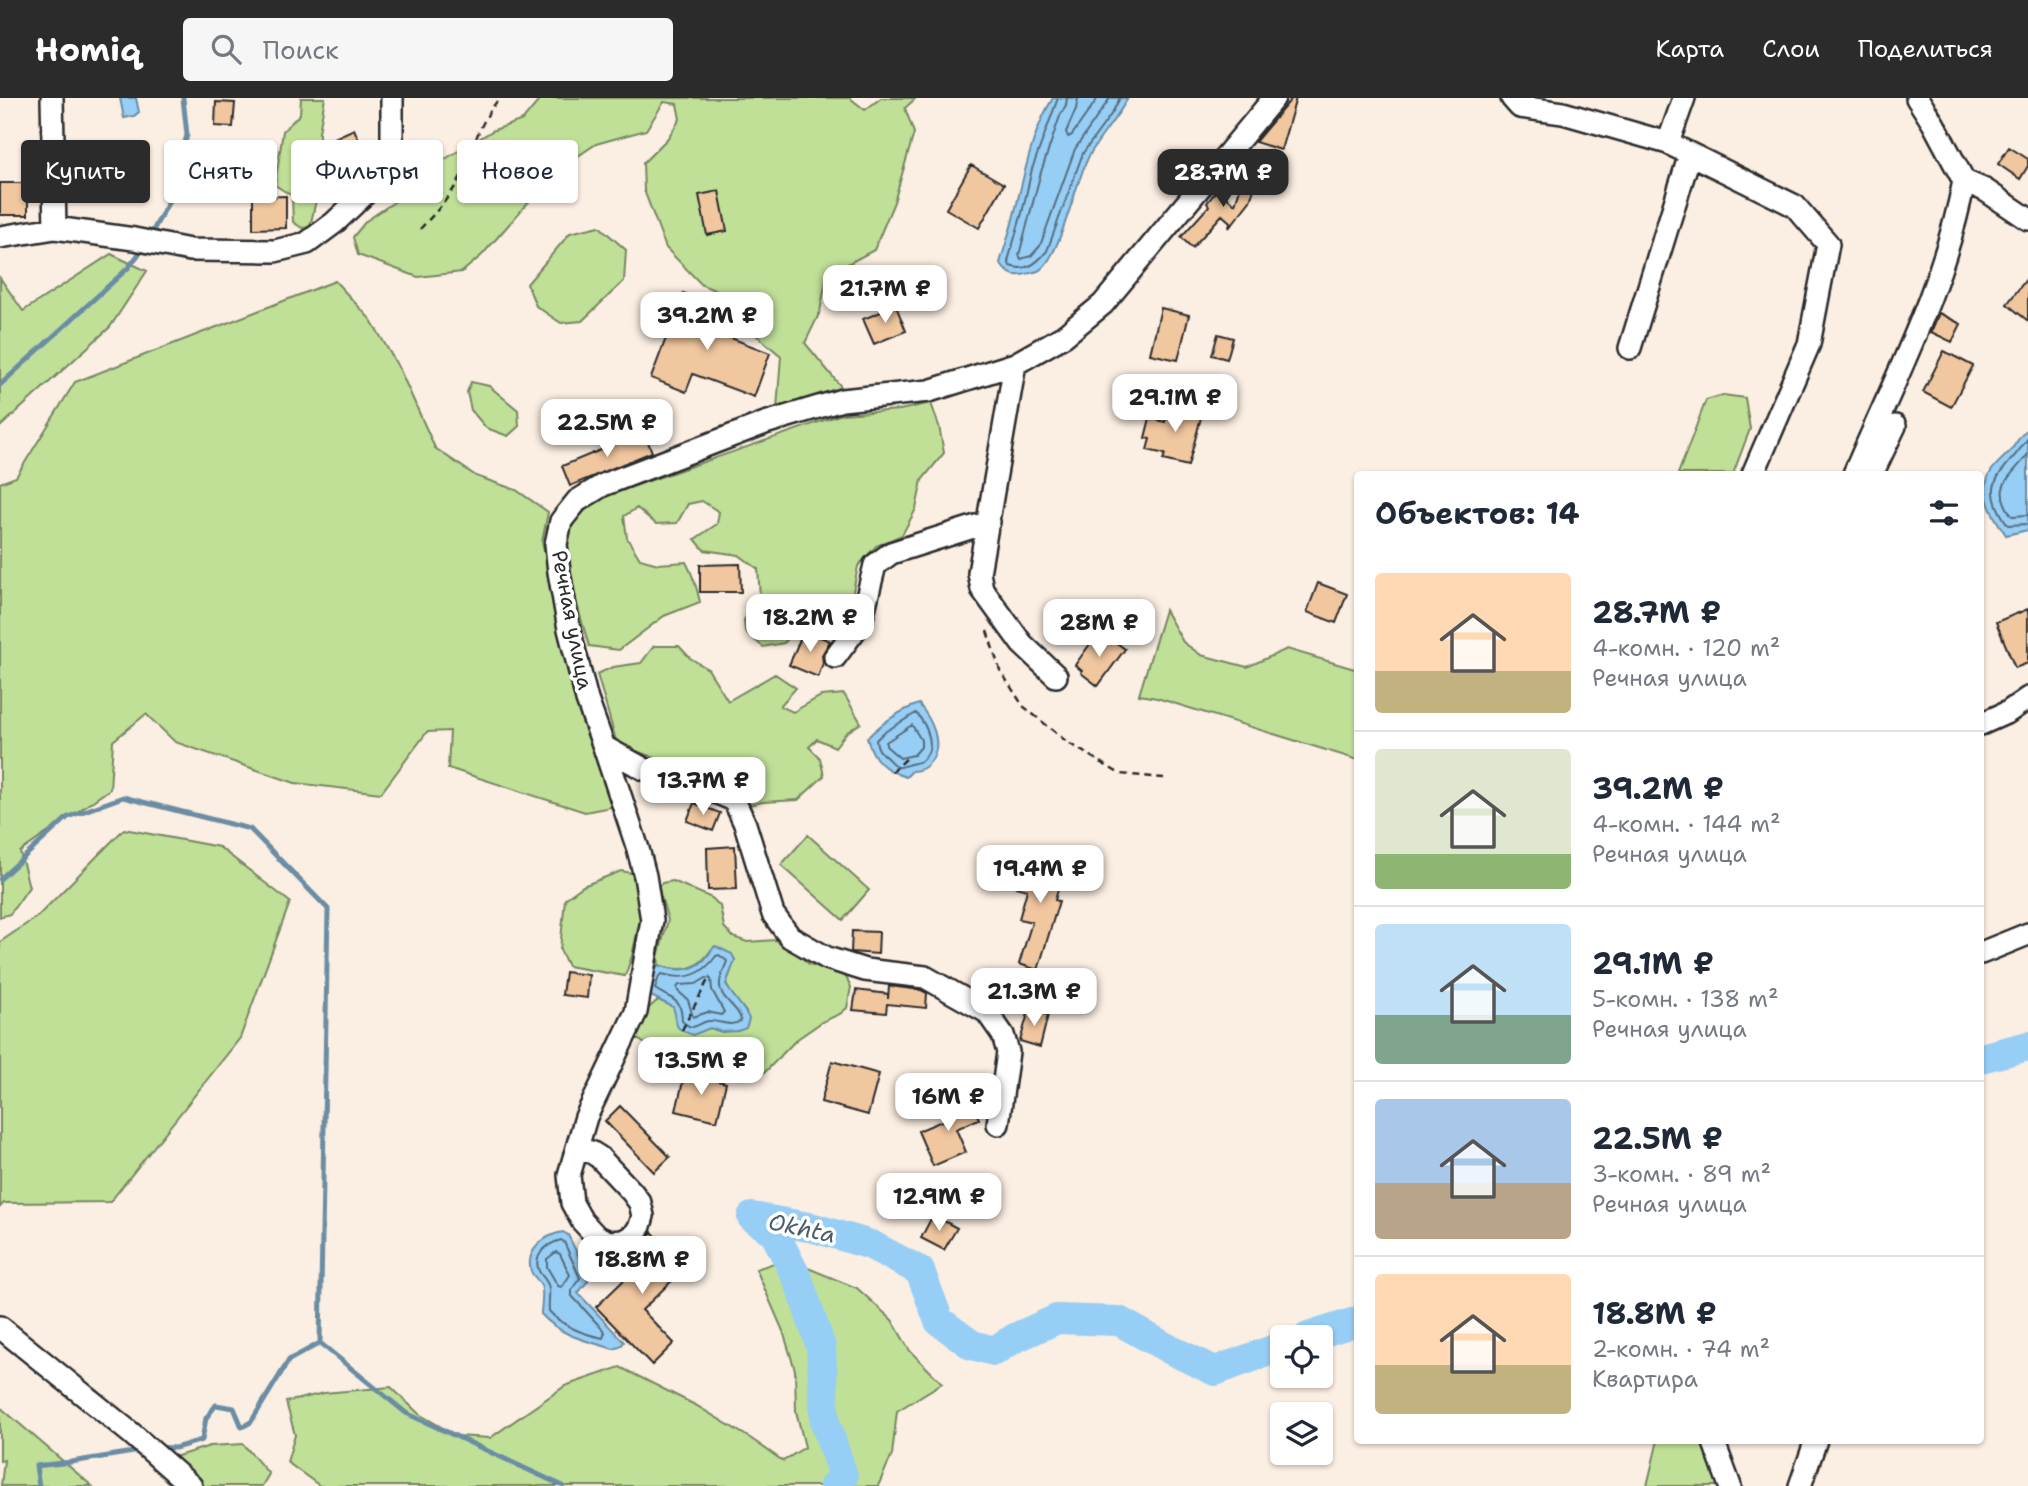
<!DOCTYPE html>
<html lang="ru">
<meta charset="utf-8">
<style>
:root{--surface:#fff;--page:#f6f6f7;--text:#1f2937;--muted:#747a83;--line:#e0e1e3;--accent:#2b2b2b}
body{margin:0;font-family:"Shantell Sans",sans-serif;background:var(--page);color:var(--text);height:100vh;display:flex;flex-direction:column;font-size:26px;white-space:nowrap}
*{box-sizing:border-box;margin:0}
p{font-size:23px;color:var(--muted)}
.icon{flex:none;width:38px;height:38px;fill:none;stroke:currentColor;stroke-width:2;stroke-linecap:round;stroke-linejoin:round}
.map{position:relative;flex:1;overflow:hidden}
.sheet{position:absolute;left:1354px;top:373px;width:630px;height:973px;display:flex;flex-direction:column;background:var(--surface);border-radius:7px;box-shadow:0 2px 5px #0004}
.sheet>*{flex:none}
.guide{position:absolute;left:21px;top:42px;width:665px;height:63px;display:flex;gap:14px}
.controls{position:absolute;left:1270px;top:1227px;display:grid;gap:14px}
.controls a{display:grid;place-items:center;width:63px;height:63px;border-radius:7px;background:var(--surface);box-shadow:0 2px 5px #0004;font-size:35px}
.price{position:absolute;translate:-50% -60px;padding:0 16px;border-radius:14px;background:#fff;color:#222;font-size:23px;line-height:46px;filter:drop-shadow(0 2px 4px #0008)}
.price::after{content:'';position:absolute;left:50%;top:42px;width:21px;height:16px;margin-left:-10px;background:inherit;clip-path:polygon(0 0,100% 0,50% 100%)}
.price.current{background:var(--accent);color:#fff}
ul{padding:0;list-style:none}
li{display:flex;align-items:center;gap:21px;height:175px;padding:0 21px}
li+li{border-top:2px solid var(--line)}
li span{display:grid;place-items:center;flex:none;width:196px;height:140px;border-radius:7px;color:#555}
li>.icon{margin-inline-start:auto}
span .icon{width:84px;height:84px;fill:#fffc;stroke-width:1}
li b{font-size:30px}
h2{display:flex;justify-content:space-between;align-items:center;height:84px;padding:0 21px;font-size:30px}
.tag{padding:0 24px;border-radius:7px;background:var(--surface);box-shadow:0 2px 5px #0004;font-size:24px;line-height:63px}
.tag.current{background:var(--accent);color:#fff}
header{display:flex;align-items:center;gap:42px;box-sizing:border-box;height:98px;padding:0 35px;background:var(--accent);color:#fff}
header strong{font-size:33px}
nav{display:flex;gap:38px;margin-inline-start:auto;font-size:24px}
.search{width:490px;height:63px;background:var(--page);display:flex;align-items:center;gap:18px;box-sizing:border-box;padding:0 24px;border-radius:7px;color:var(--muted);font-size:26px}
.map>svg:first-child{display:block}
.green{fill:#c0e098;stroke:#768662;stroke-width:2}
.water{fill:#96cef5;stroke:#6b8da4;stroke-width:2}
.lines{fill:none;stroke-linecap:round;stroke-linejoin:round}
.shore{stroke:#566c7c;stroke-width:2}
.stream{stroke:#6b8da4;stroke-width:5}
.river{stroke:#96cef5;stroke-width:30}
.building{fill:#f1c7a0;stroke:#2b2b2b;stroke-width:2}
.minor-casing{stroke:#2b2b2b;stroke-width:26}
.path{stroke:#2b2b2b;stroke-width:2.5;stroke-dasharray:7 5;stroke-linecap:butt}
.minor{stroke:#fff;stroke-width:21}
.labels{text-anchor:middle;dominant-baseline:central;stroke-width:7;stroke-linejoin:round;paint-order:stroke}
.street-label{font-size:21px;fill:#2b2b2b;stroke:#fff}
.water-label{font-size:23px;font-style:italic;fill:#4b5c68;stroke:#fff}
</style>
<header>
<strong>Homiq</strong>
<div class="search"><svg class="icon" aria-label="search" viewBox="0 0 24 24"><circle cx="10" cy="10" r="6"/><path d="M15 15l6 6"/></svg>Поиск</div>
<nav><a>Карта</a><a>Слои</a><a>Поделиться</a></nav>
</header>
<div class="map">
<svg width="2028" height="1388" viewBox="0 0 2028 1388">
<rect width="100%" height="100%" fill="#fbeee2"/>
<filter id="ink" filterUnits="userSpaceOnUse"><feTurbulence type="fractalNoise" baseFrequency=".0143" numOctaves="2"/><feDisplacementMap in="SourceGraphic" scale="14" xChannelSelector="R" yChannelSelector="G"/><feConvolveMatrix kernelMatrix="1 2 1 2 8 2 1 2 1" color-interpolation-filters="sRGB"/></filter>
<g filter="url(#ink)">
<path class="green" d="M301,0h24l-6,34v55l-9,40 -8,1 -9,-6 -1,-26 -17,-11 8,-54 17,-17z
M541,0h309l15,12 16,-12h35l-11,10 9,25 -20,69 -20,48 -47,25 -7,37 -15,31 38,46 -66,20 4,-53 -39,-33 -18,-29 -22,-9 -36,-37 -22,-58 -1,-27 24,-24 13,-20 -3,-15 -13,-2 -18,28 -50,14 -40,27 -74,84 -20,17 -44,5 -60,-22 -5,-18 13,-16 31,-21 48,-41 49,-29 29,-10z
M599,128l27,24 -2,31 -42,40 -21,2 -25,-17 -9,-22 43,-51z
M111,156l36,17 -37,56 -110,100v-149l23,33z
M335,183l36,39 29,50 35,78 41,28 40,14 32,22 -6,30 36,151 38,113 -31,6 -137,-44 2,-37 -23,1 -46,61 -86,-10 -120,-41 -29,-28 -33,27 -3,48 -90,63 9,35 -19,27 -10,3v-434l16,-6 59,-95z
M471,284l18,4 29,24 1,16 -11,10 -22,-8 -15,-18 -4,-18z
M1723,297l22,3 5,31 -17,45h-55l28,-74z
M931,305l8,23 5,27 -22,27 -6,29 -14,26 -26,11 -18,20 -5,25v19l-9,9h-32l-14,8 -14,16 -21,4 -18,-16 -1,-11 16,-23 -2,-28 -19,-14 -35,-5 -9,-11 22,-15 2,-12 -17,-11 -14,3 -11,19 -21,1 -19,-16 -13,8 3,22 13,21 18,5 28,-2c7,13 11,26 14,40l-36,14 -45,34 -30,-4 -19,-66 -5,-37 10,-23 22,-21 245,-85 58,-4z
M1165,512l18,32 18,13 46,12 40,-18 71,21v90l-201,-62 -18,-3z
M654,548h25l11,12 18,11 20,32 47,-27 21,14 -16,18 13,6 28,-16 23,-2 17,29 -15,10 -11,14 -18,-8 -8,8 11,11 4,18 -26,24 -35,2 -14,3 -8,-16 -124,-45 -20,-70 16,-7 28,-4z
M124,731l95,18 71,55 -50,136 -130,164 -106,1 -4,4v-265l38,-26z
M808,737l61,55 -26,30 -62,-55z
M621,773l16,3 4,40 -9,42 -7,20 -57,-10 -8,-16 5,-51 18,-13z
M673,783l39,17 8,8 4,21 9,10 14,5 29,-2 13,7 20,17 36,11 6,12 -4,21 -7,6 -18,8 -26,18 -31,32 -25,7 -36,-7 -27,-8 -41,-26 7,-25 15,-13 16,7 1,5 18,22 17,-6 12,4 24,-20 -16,-20 -4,-8 9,-24 -24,-10c-13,20 -30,23 -52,15l-1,-8 10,-37 -10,-33 4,-4z
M786,1161l71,29 35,32 18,31 32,32 -45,28 -5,44 -14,31h-558l-33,-24 8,-27 -9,-33 38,-9 67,-6 28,27 38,22 33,2 75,-52 55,-19 77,39 53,32 33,23 22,-14 -9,-36 -1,-41 -12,-39 -27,-62z
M0,1309l92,79h-91l3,-26 -4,1z
M1658,1342h48l18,46h-77z
M243,1346l26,30 -7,12h-62l-29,-28 39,-12z"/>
<path class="water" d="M120,0h16l3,14 -5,4 -10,2z
M1053,0h75c-11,20 -28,38 -39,58 -14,26 -28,98 -48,113 -3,3 -10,4 -15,5 -12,4 -20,-1 -26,-11 5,-17 11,-34 15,-52 10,-38 17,-80 38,-113z
M2028,331v101l-22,5c-13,-19 -29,-43 -14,-65 5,-7 13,-13 19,-20 6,-7 9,-16 17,-21z
M919,606c12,15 25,39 12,57 -5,7 -11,10 -19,10l-6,6c-22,-7 -33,-17 -39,-39 14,-14 32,-27 52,-34z
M715,848l17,8 3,6 -9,24c6,13 18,22 23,35l-3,9 -8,3 -16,1 -12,-4 -17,7c-24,-9 -13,-9 -20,-28l-24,-12 4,-25 6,-5c16,6 33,7 45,-5 5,-5 7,-10 11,-14z
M563,1134l5,3 17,34 3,12 -10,12 46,49 -4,5 -7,2c-28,-9 -51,-12 -72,-35 0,-8 3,-21 0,-29 -2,-5 -8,-8 -10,-14 -6,-20 13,-36 32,-39z"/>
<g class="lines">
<path class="shore" d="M1058,0l-26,71 -10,44 -14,48 2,5c17,6 27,-3 37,-15l36,-98 29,-40 8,-15
M1067,0l-1,7 -6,11 -19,56 -22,83 2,4 10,-3 9,-10 35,-97 35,-51
M1078,0l-2,11 -10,23 2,5 4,-2 26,-37
M2028,340c-23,36 -52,42 -20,87l20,-1
M2028,356c-17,24 -38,31 -16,62l16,-1
M916,615c11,12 22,36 5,48 -3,2 -7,2 -11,3 -14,5 -12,5 -23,-6 -7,-6 -10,-9 -11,-18l7,-7z
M912,627l9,15v7l-7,8 -14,3 -14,-12v-4z
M719,857l8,6c-2,7 -7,15 -7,22 -2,16 20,24 21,38 -12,7 -21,-1 -33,0 -6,1 -11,6 -16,6 -5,-1 -6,-3 -10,-6 0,-24 -11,-21 -27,-32l4,-13 3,-2c22,7 41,1 54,-18z
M706,880l5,1 1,11 12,22 -3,3 -13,-3 -15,5 -5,-17 -10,-9 -1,-3 2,-3 17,-1z
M561,1142l3,2 16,36 -8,11v7l33,36 -2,6c-20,-4 -40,-11 -54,-27 -1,-7 1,-16 0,-23 -1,-6 -5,-10 -9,-15 -9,-16 6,-29 21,-33z
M556,1154l4,2 10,21 -8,12 -4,-1 -11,-19v-8z"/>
<path class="stream" d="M149,140l20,-37 18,-66 -4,-37
M0,287l128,-117 17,-22
M0,781l68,-62 55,-20 127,32 78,80 -8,434 86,70 157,73
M157,1349l18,1 27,-8 4,-22 10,-13 18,3 8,19 9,-5 38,-62 31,-17
M39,1388l-3,-20 35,-4 69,-11"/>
<path class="river" d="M1981,960l47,-12
M1308,1239l50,-16
M834,1388l9,-10 -18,-54 -4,-75 -22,-65 -25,-50 -22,-15 62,11 57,17 49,26 19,50 33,24 22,6 21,-13 42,-19 62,2 52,29 44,21 68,-25"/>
</g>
<path class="building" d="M1292,0h4l-15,52 -26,-8z
M216,4l19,1 -2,24 -18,-1z
M354,31l10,23 -33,15 -10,-23z
M76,42l30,5 -5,33 -31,-6z
M2009,49l19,12v7l-8,13 -22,-15z
M971,67l33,19 -25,44 -33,-19z
M1247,69l13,4 -10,30 -21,27 1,-6 -8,-7 -30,33 -11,-11 28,-31 -2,-3 10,-13 18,14z
M345,74l5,14 -20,8 -5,-15z
M0,85h28v32h-28z
M719,93l8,40 -20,4 -8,-40z
M286,98v32l-33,1v-32z
M2028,179v44l-21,-17z
M683,195l36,14 -9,23 60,23 -16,44 -61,-23 -7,18 -35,-14z
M896,208l10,25 -32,13 -11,-25z
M1161,210l28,7 -11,45 -28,-6z
M1939,215l22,11 -9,18 -21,-10z
M1218,236l15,4 -6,21 -15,-4z
M1944,253l29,15 -22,41 -28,-15z
M1170,304l33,8 -15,56 -25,-6 2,-6 -18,-4 3,-11 -5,-1 5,-20 15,4z
M644,334l8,20 -82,34 -8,-20z
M740,466l1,28h-41v-27z
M1318,485l29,11 -11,29 -29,-11z
M2028,511v54l-13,5 -19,-46z
M804,532l26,11 -8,14 1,8 -5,14 -29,-12z
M1103,535l22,16 -27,37 -17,-13 1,-2 -7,-6 20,-28 3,2z
M694,705l26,10 -7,18 -26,-10z
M735,748l2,43 -29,1 -1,-42z
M1044,754l23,6 -12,42 4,1 -21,69 -19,-6 13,-42 -13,-3 8,-29 -11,-3 5,-20 18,5z
M852,833l27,1 -1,22 -27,-2z
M565,874l24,3 -2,23 -25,-3z
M889,888l32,4 6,3 -1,15 -39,-4 -1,9 -33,-3 3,-20 32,4v5z
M1029,912l19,5 -8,32 -20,-6z
M832,963l47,13 -11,41 -47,-13z
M685,975l41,10 -9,38 -41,-10z
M970,1000l9,21 -23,10 10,23 -33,14 -15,-35 31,-13 -3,-10z
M620,1008l50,51 -16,15 -49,-51z
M933,1117l24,13 -13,22 -23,-12z
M652,1134l34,35 -44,43 32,33 -22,22 -56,-58 29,-28 -11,-11 18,-17 13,-8z"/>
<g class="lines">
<defs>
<path id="minor" d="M52,0l3,130
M1512,0l8,9 43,6 105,30 127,63 33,38 -19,100 -56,130
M1917,0l16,25 31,58 21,9 43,29
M1668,45l16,-45
M0,139l55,-9 79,11 56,11 85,1 32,-8 27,-20 55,-52 3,-27v-46
M1630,250l60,-194
M1015,266l-36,209 3,16 40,55 34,32
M1854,376c41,-95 91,-191 110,-293
M1872,376l23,-48
M835,559l26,-35 14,-57 16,-12 98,-31
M1981,626l27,-12 20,-14
M1981,855l47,-19
M998,1026l10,-72 -5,-17 -16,-23 -62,-35 -60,-7 -38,-12 -37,-21 -17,-23 -28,-90 -11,-24 -35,-15 -55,-16 -40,-22 -17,-47 -18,-71 -10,-57 -3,-28 5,-23 16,-20 26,-16 162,-62 77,-23 87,-9 86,-27 49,-28 39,-32 171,-206
M577,1051l14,3 8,5 33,35 8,11 3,13 -3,10 -6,9 -11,6 -14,1 -13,-6 -14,-15 -10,-18 -3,-28 17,-58 50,-105 16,-92 -7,-44 -7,-27 -34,-102
M0,1229l132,107 59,52
M1713,1342l17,46
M1800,1388l16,-46"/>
</defs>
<use href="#minor" class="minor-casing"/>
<path class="path" d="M420,131c17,-18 33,-35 43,-57 11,-26 17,-52 37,-74
M987,533l13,39 23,36 44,36 53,32 44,4
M892,674l16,-15
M682,932l28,-54"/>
<use href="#minor" class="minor"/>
</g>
</g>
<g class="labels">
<g class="street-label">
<text transform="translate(572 522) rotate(79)">Речная улица</text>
</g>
<g class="water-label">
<text transform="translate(802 1130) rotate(12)">Okhta</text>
</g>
</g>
</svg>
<div class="controls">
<a><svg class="icon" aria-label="locate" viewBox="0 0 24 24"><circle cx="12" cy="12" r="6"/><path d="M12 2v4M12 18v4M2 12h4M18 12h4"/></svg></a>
<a><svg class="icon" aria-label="layers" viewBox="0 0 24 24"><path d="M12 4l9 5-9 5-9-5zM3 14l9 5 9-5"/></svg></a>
</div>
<b class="price current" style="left:1223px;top:111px">28.7M ₽</b>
<b class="price" style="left:885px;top:227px">21.7M ₽</b>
<b class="price" style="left:707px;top:254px">39.2M ₽</b>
<b class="price" style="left:1175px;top:336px">29.1M ₽</b>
<b class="price" style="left:607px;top:361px">22.5M ₽</b>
<b class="price" style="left:810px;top:556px">18.2M ₽</b>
<b class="price" style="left:1099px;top:561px">28M ₽</b>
<b class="price" style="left:703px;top:719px">13.7M ₽</b>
<b class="price" style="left:1040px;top:807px">19.4M ₽</b>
<b class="price" style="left:1034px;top:930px">21.3M ₽</b>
<b class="price" style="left:701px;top:999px">13.5M ₽</b>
<b class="price" style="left:948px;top:1035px">16M ₽</b>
<b class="price" style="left:939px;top:1135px">12.9M ₽</b>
<b class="price" style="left:642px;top:1198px">18.8M ₽</b>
<div class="guide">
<a class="tag current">Купить</a>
<a class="tag">Снять</a>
<a class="tag">Фильтры</a>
<a class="tag">Новое</a>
</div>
<section class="sheet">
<h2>Объектов: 14<svg class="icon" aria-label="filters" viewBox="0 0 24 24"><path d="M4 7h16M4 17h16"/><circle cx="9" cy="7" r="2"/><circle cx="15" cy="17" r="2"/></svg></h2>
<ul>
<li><span style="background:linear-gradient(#ffd9b3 70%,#c2b280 0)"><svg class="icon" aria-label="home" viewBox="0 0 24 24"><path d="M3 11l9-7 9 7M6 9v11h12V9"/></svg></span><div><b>28.7M ₽</b><p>4-комн. · 120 m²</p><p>Речная улица</p></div></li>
<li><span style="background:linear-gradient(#dfe7d0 75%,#8fb573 0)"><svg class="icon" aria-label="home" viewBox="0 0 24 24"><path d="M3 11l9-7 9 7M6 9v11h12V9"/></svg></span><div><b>39.2M ₽</b><p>4-комн. · 144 m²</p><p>Речная улица</p></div></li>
<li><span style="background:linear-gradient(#bfe0f5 65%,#7fa58c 0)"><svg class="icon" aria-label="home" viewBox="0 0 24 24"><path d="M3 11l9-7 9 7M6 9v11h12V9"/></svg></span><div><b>29.1M ₽</b><p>5-комн. · 138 m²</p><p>Речная улица</p></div></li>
<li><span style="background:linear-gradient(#a9c7e8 60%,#b9a48a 0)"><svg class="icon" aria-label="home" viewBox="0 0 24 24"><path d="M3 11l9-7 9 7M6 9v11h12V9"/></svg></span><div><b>22.5M ₽</b><p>3-комн. · 89 m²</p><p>Речная улица</p></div></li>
<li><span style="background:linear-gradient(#ffd9b3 65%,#c2b280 0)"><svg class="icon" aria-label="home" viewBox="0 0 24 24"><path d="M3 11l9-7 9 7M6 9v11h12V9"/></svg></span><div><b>18.8M ₽</b><p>2-комн. · 74 m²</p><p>Квартира</p></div></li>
</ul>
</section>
</div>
